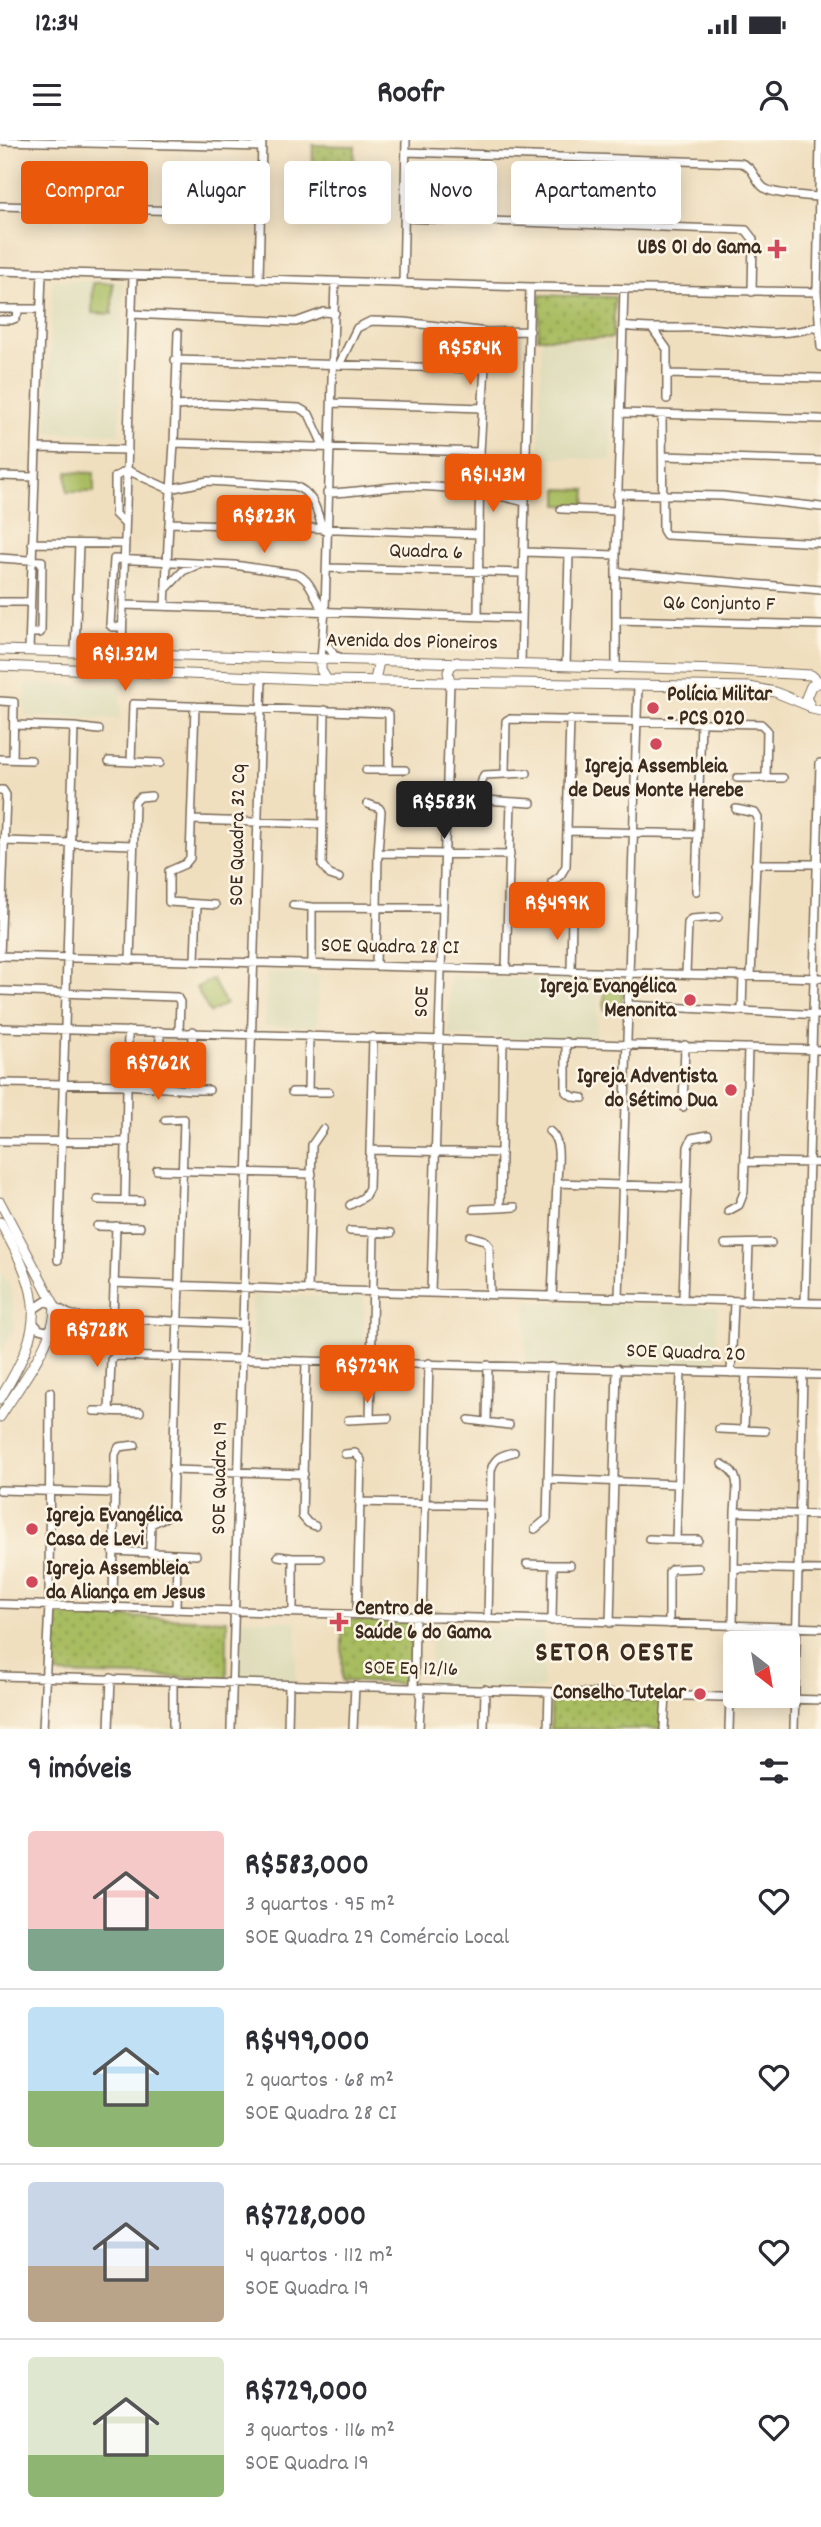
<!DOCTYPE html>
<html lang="pt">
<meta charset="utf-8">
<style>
:root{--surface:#fff;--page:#f2f2f3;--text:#2b2b33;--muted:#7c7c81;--line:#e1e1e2;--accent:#ea580c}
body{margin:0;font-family:Dekko,sans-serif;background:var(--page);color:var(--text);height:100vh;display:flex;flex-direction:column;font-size:26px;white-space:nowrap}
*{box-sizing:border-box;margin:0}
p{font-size:23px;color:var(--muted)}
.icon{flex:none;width:38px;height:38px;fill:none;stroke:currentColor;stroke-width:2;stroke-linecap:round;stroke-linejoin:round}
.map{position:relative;height:1589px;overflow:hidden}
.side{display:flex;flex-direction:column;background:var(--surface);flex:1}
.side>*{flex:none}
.guide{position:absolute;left:21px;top:21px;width:780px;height:63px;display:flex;gap:14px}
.needle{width:46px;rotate:149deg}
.fabs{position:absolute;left:723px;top:1491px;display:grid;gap:14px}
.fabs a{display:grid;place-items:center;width:77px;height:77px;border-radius:7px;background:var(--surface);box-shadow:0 4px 18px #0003;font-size:35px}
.price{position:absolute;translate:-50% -60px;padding:0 16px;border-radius:7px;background:var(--accent);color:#fff;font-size:23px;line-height:46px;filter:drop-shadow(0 2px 4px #0008)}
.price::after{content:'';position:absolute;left:50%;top:42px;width:21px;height:16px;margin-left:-10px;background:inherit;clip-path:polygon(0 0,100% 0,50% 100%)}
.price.active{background:#222;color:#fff}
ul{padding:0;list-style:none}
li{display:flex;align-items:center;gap:21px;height:175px;padding:0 28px}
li+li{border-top:2px solid var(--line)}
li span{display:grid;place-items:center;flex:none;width:196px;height:140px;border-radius:7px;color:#555}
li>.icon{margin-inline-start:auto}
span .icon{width:84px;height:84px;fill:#fffc;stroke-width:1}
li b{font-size:30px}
h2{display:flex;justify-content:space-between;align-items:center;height:84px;padding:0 28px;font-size:30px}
.chip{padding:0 24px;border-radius:7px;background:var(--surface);box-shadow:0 4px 18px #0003;font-size:24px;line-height:63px}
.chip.active{background:var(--accent);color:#fff}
.status{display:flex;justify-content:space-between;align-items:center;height:49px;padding:0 35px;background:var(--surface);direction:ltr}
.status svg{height:19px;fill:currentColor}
header{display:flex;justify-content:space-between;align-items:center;height:91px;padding:0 28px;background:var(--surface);font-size:32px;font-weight:700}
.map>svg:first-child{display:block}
.built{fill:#dfddbb}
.green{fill:url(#green-dots);stroke:#727340;stroke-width:2}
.pitch{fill:#a8bc61;stroke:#727340;stroke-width:2}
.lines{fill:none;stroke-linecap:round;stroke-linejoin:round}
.minor-casing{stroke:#7a6956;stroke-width:10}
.major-casing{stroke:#7a6956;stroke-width:11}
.minor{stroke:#fff;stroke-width:7}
.major{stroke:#fff;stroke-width:9}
.poi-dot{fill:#d1495b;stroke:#fcf5e5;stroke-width:2.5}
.labels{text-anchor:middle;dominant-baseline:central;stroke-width:5;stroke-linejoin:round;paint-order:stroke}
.poi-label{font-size:21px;font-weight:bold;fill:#3b2a1e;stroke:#fcf5e5;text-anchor:end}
.street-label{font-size:21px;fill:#3b2a1e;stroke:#fcf5e5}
.district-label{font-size:28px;font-weight:bold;letter-spacing:2px;fill:#3b2a1e;stroke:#fcf5e5}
</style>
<div class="status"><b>12:34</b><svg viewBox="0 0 49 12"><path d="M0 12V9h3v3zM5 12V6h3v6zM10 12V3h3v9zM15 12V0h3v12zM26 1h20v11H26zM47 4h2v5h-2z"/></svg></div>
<header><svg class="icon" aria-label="menu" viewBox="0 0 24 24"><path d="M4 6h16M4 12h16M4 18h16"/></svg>Roofr<svg class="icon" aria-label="person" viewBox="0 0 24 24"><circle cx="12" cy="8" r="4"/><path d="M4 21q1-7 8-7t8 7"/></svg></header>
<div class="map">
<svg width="821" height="1589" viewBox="0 0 821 1589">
<defs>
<pattern id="green-dots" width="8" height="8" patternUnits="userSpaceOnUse" patternTransform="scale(1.75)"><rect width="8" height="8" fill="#a8bc61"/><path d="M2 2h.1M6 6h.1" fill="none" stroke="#8a994f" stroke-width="1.8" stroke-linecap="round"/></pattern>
</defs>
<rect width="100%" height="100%" fill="#fcf5e5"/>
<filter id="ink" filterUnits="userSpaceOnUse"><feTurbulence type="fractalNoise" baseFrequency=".0143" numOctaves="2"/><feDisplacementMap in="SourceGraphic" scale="14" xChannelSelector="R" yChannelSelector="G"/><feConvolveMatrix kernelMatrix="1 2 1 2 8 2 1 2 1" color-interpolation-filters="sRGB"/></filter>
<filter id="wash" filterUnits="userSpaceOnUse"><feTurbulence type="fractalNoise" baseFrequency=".00686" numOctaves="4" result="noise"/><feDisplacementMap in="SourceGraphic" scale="28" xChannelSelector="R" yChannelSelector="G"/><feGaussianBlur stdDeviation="1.57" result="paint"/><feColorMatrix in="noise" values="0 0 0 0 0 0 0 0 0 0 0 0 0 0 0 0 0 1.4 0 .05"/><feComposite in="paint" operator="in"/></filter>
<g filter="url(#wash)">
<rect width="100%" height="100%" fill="#f0dfbf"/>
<path class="built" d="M53,140l70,2 -4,152 -72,-2z
M542,200l70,2 -1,118 -72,-3z
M26,544l95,2 -1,33 -95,-3z
M267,833l52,2 -2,51h-52z
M450,837l150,3 -4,60 -148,-4z
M0,1131l12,19 2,39 -14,25z
M252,1156l112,1v62l-112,-3z
M527,1162l190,5 -1,63 -16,-1 -2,-4h-11l-1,5 -161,-6z
M242,1479l55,2 -1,61 -55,-1z
M431,1489l113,1 -1,59 -113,-3z"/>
<path class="green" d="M313,5l42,1 -4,74 -40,-1z
M540,155l75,2 -2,41h-75z
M52,1475l175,5v58l-176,-4z
M342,1479l70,3 -1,62 -69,-3z
M551,1557l112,1 -2,31h-110z"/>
<path class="pitch" d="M93,143h20l-1,31 -20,-1z
M67,332l27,1v19h-27z
M558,349l28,1 -1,16 -27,-1z
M212,839l14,25 -16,9 -14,-25z
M605,841l18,1 -1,28h-18z"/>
</g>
<g filter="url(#ink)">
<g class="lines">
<defs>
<path id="minor" d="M820,0l-3,152 4,55
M0,1l262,6
M406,12l335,11c13,4 13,16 22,24 8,8 41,8 54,10
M0,66l261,7
M404,78l342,12 7,9 -1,53
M0,131l530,16 287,5
M259,140l3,-140
M403,144l3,-144
M0,169h41
M132,174l164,8 28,-10 11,1
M0,180h11l5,-2 3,-8
M623,186c27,4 55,1 82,2 40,2 75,11 114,-2
M652,188l15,21v50
M175,220l310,9
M339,225l18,-37 14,-7 34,1 82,10 43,-1
M668,234l153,4
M332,263l151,5
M175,266l34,-2 90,4 10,6 15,33
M621,273l200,6
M662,275l1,115 3,5 155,8
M174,303l4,-110
M36,308l92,2
M480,312l7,-120
M664,316l157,5
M0,336l35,1
M327,353c22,0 43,-4 65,-6 45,-3 90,4 133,15
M617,354l105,2 99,11
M561,369l56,2
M169,383l5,-80 306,9 -1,82
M125,384l-10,-10v-37l12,-7 42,19 39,-8 86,5c20,6 23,26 29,44
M32,403l93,1
M524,412l92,3
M0,418l42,3 -1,70 -1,2h-10
M327,428l196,5
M616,432l205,18
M166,449l17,-18 14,-6
M0,462h29
M123,465l10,-330
M165,466l4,-83 310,11 -1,82
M616,480l205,5
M122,487h-10l-2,-2 4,-66 120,6 63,9c14,6 18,23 25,36
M324,500l10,15 8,3
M29,511l13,-379
M75,512l4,-108
M122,513l1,-48 398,13
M321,519l4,-49 10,-328
M521,524l9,-377
M566,526l3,-112
M616,529v-114l8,-266
M0,561l14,1 -1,57
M195,566l-5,152 -5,6 -16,7v31l46,3
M325,570l-3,155 8,10 9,3
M14,585l60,2 25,3
M0,619l31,1
M109,621l51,2
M131,622l2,-58 253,9 3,2v55
M366,630h39
M505,634l22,-1
M737,638h46
M0,650h3l3,5 -6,161
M531,663l-46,-3c-6,-7 -5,-16 -1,-25l21,-1 1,-53 3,-2 252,5 6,6 -1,49
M368,664l11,4 2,3 -3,42 -2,113
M736,669l19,4 3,5 -7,158
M192,680l130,4
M568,691l129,3
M3,701l131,4
M378,713l132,2
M755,724h65
M552,742l8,-6 6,-10 4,-147
M696,751l5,-170
M293,765l19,2
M546,773l43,2
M0,816l821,22
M130,820l5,-158 5,-5 11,-1
M195,821l2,-57
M312,824v-57l130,1
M506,829l5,-167
M571,832l1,-58
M686,834l2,-51 3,-4 27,-2
M0,851l177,6 3,5 -1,29
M627,865l194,10
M742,870l1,-34
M0,888l821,22
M193,891l-1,59h17
M309,895l-1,57h21
M503,901l-3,167 15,-1
M566,902v50l8,5 9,1
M159,932l1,-41
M4,943l122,2 66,5
M292,952h16
M683,967l2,-62
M549,991c14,9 8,37 8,52
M0,1001l125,1
M370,1010l131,3
M745,1022l76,1
M157,1030l155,4
M98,1060l42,1
M125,1061l3,-170
M350,1065l14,-8 5,-9 4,-151
M474,1069l26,-1
M728,1071l11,-6 5,-13 4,-144
M97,1086l43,1
M350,1091l41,2
M470,1096l14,4 5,6 1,48
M725,1104l46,-1
M58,1120l16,-533
M113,1143l195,7 513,13
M308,1150l4,-145 11,-16
M431,1152l19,-610
M552,1157l5,-114 129,4
M619,1158l19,-613
M683,1160l5,-153 4,-9 16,-3
M747,1162l2,-58
M805,1162l15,-539
M34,1169l12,-8 23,13 12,3 161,7
M113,1178l3,-92
M33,1182l6,7 7,2 20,-11 11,-2
M306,1221l-4,155 6,7 7,3
M681,1232l-5,168h22
M731,1233l3,-71
M94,1271l46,1
M109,1272l2,-52 5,-4 705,19
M370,1279l4,-186
M348,1280l40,-2
M469,1280l40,5
M487,1282l1,-57
M719,1289l46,2
M744,1289l2,-55
M345,1314l10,-1 6,7 -4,154
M722,1324c21,11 14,27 13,48
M172,1330l132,4
M548,1339l130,5
M0,1350l116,3
M359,1362l130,3
M535,1389l12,-10 4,-152
M649,1399l27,1
M113,1411l83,4
M150,1413l1,-29 15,-7 6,-9 12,-389 -19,1
M278,1416l15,2
M527,1424l26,1
M734,1428l87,2
M0,1464l821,24
M113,1469l2,-155 4,-7 16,-2
M176,1470l1,-56
M293,1472v-54h27
M422,1478l7,-255
M488,1479l3,-148c3,-14 11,-16 23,-19
M552,1481l1,-56h17
M610,1483l7,-255
M669,1484v-52l3,-3 26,-1
M733,1485l2,-113 86,3
M0,1536l821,24
M173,1540v49
M414,1548l1,-70
M43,1589l6,-123 1,-214
M109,1589l2,-51
M231,1589l31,-1051
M288,1589l1,-43
M353,1589l2,-43
M419,1589l2,-41
M484,1589l1,-40
M548,1589l1,-37
M664,1589l2,-34
M729,1589l1,-31
M794,1589l9,-354"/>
<path id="major" d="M0,510l719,20 92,5 8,7
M321,519v11l6,10
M374,520l4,6 -3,14
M0,526l327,14 422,7 26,5 34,14
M450,542l-2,-10 3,-6 6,-4
M821,542l-10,4 -5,12 6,11 9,2
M0,1062l54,102c7,30 -38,86 -54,113
M0,1082c43,76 46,102 0,177"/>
</defs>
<use href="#minor" class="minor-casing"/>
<use href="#major" class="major-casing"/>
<use href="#minor" class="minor"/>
<use href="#major" class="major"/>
</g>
</g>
<g class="poi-dot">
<path d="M773.5 98.5h7v7h7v7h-7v7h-7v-7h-7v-7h7z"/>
<circle cx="653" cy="568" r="7"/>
<circle cx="656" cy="604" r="7"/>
<circle cx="690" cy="860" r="7"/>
<circle cx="731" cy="950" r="7"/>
<circle cx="32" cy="1389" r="7"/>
<circle cx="32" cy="1442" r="7"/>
<path d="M335.5 1471.5h7v7h7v7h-7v7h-7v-7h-7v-7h7z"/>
<circle cx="700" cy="1554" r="7"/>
</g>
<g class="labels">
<g class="poi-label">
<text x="761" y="109">UBS 01 do Gama</text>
<text x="667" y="556" text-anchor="start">Polícia Militar<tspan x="667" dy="24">- PCS 020</tspan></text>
<text x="656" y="628" text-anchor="middle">Igreja Assembleia<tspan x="656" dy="24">de Deus Monte Herebe</tspan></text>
<text x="676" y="848">Igreja Evangélica<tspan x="676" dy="24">Menonita</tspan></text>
<text x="717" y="938">Igreja Adventista<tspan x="717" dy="24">do Sétimo Dua</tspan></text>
<text x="46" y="1377" text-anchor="start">Igreja Evangélica<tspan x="46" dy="24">Casa de Levi</tspan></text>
<text x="46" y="1430" text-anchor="start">Igreja Assembleia<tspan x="46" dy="24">da Aliança em Jesus</tspan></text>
<text x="355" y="1470" text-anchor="start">Centro de<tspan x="355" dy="24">Saúde 6 do Gama</tspan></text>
<text x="686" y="1554">Conselho Tutelar</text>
</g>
<g class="street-label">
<text transform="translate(426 413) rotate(2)">Quadra 6</text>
<text transform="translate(719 465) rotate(1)">Q6 Conjunto F</text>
<text transform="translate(412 503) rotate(1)">Avenida dos Pioneiros</text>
<text transform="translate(239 695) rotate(-89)">SOE Quadra 32 Cq</text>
<text transform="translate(390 808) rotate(1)">SOE Quadra 28 CI</text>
<text transform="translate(423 862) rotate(-88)">SOE</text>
<text transform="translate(686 1214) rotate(2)">SOE Quadra 20</text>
<text transform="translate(221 1338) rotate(-89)">SOE Quadra 19</text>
<text transform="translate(411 1530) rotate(1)">SOE Eq 12/16</text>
</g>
<g class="district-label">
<text x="615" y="1515">SETOR OESTE</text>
</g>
</g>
</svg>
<div class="fabs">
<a><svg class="needle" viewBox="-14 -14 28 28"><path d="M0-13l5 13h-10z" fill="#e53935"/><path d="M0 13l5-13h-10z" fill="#7c7c81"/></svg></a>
</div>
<b class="price" style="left:470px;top:247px">R$584K</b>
<b class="price" style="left:493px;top:374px">R$1.43M</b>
<b class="price" style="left:264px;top:415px">R$823K</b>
<b class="price" style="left:125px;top:553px">R$1.32M</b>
<b class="price active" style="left:444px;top:701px">R$583K</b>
<b class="price" style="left:557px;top:802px">R$499K</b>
<b class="price" style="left:158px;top:962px">R$762K</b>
<b class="price" style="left:97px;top:1229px">R$728K</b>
<b class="price" style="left:367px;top:1265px">R$729K</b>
<div class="guide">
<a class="chip active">Comprar</a>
<a class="chip">Alugar</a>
<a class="chip">Filtros</a>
<a class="chip">Novo</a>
<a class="chip">Apartamento</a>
</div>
</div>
<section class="side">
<h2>9 imóveis<svg class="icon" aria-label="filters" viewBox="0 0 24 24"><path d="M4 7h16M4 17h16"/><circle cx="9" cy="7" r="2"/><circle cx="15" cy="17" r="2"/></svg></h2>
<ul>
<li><span style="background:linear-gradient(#f6c9c9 70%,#7fa58c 0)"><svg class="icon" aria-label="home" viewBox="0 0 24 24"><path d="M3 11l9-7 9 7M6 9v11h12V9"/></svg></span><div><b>R$583,000</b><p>3 quartos · 95 m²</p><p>SOE Quadra 29 Comércio Local</p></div><svg class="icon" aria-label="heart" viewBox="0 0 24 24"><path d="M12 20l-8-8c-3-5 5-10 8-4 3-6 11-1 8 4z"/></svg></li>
<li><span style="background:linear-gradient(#bfe0f5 60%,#8fb573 0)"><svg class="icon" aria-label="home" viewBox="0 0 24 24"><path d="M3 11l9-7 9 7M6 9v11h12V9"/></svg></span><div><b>R$499,000</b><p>2 quartos · 68 m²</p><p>SOE Quadra 28 CI</p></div><svg class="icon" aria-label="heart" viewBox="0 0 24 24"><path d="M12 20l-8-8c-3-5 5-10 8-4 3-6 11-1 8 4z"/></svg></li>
<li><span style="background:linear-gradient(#c9d6e8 60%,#b9a48a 0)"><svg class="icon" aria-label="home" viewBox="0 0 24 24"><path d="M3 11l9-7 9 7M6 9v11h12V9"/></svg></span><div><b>R$728,000</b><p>4 quartos · 112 m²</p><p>SOE Quadra 19</p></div><svg class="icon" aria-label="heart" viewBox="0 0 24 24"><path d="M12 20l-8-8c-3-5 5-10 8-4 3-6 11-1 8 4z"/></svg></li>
<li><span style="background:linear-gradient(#dfe7d0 70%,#8fb573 0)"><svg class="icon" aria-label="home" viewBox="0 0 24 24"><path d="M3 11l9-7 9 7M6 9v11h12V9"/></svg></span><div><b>R$729,000</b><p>3 quartos · 116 m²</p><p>SOE Quadra 19</p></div><svg class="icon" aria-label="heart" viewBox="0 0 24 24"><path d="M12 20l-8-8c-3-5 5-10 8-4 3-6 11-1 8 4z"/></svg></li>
</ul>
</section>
